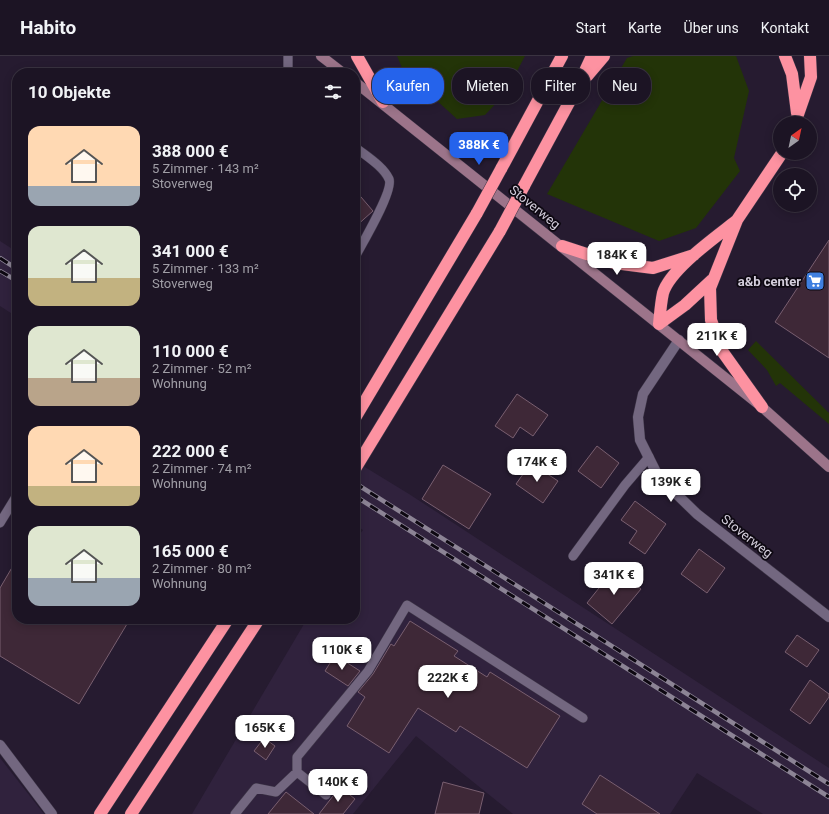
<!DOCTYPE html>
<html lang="de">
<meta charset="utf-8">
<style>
:root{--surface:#1c1424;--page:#292131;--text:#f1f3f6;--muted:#a09ea6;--line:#3a3341;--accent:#2563eb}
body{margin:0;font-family:Roboto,sans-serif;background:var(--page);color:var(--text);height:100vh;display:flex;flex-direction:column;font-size:15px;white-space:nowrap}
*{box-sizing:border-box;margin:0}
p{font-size:13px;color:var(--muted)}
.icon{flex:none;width:22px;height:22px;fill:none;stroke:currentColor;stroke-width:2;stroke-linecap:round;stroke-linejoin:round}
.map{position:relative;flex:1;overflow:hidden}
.panel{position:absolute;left:12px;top:12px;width:348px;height:556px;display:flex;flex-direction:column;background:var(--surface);border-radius:16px;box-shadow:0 2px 10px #0003,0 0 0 1px var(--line)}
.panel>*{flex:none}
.guide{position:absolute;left:372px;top:12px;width:380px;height:36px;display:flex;gap:8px}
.needle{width:26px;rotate:33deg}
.controls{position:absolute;left:773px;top:60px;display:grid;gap:8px}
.controls a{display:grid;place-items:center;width:44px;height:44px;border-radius:50%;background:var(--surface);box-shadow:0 2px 10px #0003,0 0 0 1px var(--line);font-size:20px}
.price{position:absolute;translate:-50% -34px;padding:0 9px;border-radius:8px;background:#fff;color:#222;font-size:13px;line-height:26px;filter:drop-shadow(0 1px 2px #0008)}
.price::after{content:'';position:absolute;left:50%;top:24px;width:12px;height:9px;margin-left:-6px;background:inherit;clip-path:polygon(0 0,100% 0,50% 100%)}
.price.selected{background:var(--accent);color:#fff}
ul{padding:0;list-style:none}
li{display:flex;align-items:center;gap:12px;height:100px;padding:0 16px}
li span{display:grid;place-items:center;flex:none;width:112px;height:80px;border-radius:12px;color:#555}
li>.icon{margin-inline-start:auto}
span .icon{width:48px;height:48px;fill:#fffc;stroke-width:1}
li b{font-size:17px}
h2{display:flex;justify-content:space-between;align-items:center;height:48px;padding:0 16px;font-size:17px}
.pill{padding:0 14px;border-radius:16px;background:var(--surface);box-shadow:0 2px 10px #0003,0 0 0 1px var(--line);font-size:14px;line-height:36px}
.pill.selected{background:var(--accent);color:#fff}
header{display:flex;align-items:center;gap:24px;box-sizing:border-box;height:56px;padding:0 20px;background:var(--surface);border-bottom:1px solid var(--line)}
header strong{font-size:19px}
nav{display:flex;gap:22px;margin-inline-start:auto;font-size:14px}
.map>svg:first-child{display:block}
.built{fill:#30223d}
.green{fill:#233408}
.building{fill:#3e2837;stroke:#795f70}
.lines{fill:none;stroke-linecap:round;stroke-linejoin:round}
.lane-casing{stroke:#3e3647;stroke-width:10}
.street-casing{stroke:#3e3647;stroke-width:11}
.secondary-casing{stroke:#3e3647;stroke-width:11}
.highway-casing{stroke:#3e3647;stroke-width:13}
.lane{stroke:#736780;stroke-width:9}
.street{stroke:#736780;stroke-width:10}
.secondary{stroke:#9c748a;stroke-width:10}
.highway{stroke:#fd92a1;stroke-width:12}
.rail-casing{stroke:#8c8495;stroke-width:4.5}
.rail{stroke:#0d0811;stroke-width:3;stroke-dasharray:9;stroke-linecap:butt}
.highway-bridge-casing{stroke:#3e3647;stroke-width:13;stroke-linecap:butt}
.highway-bridge{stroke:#fd92a1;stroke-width:12}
.labels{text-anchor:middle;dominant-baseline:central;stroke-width:3.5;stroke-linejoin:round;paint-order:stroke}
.street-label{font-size:13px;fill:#d4cedc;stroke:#0d0811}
.poi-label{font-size:13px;font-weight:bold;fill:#d4cedc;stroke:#0d0811;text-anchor:end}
</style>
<header>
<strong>Habito</strong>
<nav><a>Start</a><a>Karte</a><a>Über uns</a><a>Kontakt</a></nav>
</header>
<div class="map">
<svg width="829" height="758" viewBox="0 0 829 758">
<rect width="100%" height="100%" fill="#261b30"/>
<path class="built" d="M0,185l17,11v65l-17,-11z
M355,405l54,33 420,274v46h-66l-66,-41 -27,41h-157l-97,-78 -63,78h-161l115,-195h48v-79l8,-10 -8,-5z
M0,702l44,56h-44z"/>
<path class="green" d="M397,0h128l-20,38 -20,21 -28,4 -54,-49z
M633,0h103l13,35 -15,67 6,13 -44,57 -37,13 -112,-47 80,-136z
M756,285l73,72v11l-49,-41 -4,3 -9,-16 -19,-20z"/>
<path class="building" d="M355,134l18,21 -18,16z
M829,184v118l-54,-36z
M517,338l31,21 -15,21 -13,-9 -7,11 -18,-12z
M597,390l22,17 -18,25 -23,-17z
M531,407l27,18 -15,22 -27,-19z
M443,409l48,29 -22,35 -47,-30z
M635,445l31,23 -21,30 -16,-11 8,-12 -16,-11z
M699,493l26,19 -18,25 -26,-19z
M17,503v60h113l-51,85 -79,-48v-68z
M615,512l26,21 -29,35 -25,-21z
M410,565l48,30 -4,5 33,21 3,-5 70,44 -33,52 -67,-42 -4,6 -38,-24 -29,45 -42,-27 18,-29 -7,-5 15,-18 18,-30 3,2z
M797,579l22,15 -12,17 -22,-15z
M335,599l25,16 -12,15 -23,-15z
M810,624l19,14v3l-19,27 -20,-14z
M264,682l11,8 -9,14 -12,-9z
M600,719l60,39h-63l-15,-10z
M443,726l41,11 -5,21h-44z
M340,731l15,12 -12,15h-24z
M286,736l28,22h-46z"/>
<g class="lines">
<defs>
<path id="lane" d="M288,17v-17
M355,91c11,9 28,19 34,32 5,11 -27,65 -34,78
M0,467l17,-28
M573,500l52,-71 24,-28
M297,716v-15l71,-86 39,-66 176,113
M235,758l21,-26 20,4 21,-20 29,23"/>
<path id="street" d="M679,284l-36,54 -5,23 2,23 18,36 39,38 132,103
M0,689l52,69"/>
<path id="secondary" d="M321,0l22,17
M355,26l407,325 67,60"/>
<path id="highway" d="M357,0l26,46
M785,0l7,18 5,39
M587,20l17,-20
M795,67l16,-46 -1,-21
M501,113l61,-113
M524,130l54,-100 14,-30
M562,190l52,17 39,5 41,-13
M659,268c1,-10 2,-22 4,-31 7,-24 53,-56 73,-72
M659,268l26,-19 27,-25
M762,351l-40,-56 -11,-31 -1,-32 27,-68 45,-67
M355,362l122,-205
M355,413l145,-238
M100,758l128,-195
M131,758l128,-195"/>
</defs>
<use href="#lane" class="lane-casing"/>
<use href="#street" class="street-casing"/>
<use href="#secondary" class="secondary-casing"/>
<use href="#highway" class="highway-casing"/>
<use href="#lane" class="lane"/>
<use href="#street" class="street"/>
<use href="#secondary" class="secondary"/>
<use href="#highway" class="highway"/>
<defs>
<path id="rail" d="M0,202l17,11
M0,215l17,10
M355,427l474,301
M355,440l474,301"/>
</defs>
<use href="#rail" class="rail-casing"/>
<use href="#rail" class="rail"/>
<defs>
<path id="highway-bridge" d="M477,157l24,-44
M500,175l24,-45"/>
</defs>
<use href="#highway-bridge" class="highway-bridge-casing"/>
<use href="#highway-bridge" class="highway-bridge"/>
</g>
<defs>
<symbol id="supermarket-square" viewBox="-11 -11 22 22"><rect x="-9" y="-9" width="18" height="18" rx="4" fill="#3f7fe0" stroke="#0d0811"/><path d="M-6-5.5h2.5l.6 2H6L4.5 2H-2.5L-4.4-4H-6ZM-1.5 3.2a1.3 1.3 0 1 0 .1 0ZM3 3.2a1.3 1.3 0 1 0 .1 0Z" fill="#fff"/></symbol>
</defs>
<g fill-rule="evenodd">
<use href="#supermarket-square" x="804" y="214" width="22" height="22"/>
</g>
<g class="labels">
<g class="street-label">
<text transform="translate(535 151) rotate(39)">Stoverweg</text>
<text transform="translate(747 480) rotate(38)">Stoverweg</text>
</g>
<g class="poi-label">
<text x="801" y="225">a&amp;b center</text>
</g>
</g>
</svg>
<div class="controls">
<a><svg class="needle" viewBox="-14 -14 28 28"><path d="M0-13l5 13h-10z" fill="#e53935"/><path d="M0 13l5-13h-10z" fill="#a09ea6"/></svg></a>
<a><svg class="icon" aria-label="locate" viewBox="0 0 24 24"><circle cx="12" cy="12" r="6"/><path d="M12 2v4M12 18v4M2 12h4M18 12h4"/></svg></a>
</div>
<b class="price selected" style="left:479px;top:110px">388K €</b>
<b class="price" style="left:617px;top:220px">184K €</b>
<b class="price" style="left:717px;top:301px">211K €</b>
<b class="price" style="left:537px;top:427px">174K €</b>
<b class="price" style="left:671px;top:447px">139K €</b>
<b class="price" style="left:614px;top:540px">341K €</b>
<b class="price" style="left:342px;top:615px">110K €</b>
<b class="price" style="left:448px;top:643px">222K €</b>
<b class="price" style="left:265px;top:693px">165K €</b>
<b class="price" style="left:338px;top:747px">140K €</b>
<div class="guide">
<a class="pill selected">Kaufen</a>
<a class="pill">Mieten</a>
<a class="pill">Filter</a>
<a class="pill">Neu</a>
</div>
<section class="panel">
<h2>10 Objekte<svg class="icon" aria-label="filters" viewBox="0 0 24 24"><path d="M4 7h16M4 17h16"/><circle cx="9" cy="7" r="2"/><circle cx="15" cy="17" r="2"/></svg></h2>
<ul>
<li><span style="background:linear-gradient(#ffd9b3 75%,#9aa5b1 0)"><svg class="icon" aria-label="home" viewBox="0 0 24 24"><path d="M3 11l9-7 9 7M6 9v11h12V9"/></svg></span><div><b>388 000 €</b><p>5 Zimmer · 143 m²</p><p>Stoverweg</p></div></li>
<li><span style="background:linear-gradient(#dfe7d0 65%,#c2b280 0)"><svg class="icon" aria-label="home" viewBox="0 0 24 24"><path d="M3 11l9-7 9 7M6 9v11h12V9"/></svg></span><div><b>341 000 €</b><p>5 Zimmer · 133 m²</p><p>Stoverweg</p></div></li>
<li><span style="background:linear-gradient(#dfe7d0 65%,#b9a48a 0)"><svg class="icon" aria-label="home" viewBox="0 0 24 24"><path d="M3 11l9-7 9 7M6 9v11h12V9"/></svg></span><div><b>110 000 €</b><p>2 Zimmer · 52 m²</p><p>Wohnung</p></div></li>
<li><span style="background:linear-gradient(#ffd9b3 75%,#c2b280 0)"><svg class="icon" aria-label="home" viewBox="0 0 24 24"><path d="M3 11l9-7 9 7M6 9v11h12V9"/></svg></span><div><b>222 000 €</b><p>2 Zimmer · 74 m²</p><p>Wohnung</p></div></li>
<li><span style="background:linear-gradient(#dfe7d0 65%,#9aa5b1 0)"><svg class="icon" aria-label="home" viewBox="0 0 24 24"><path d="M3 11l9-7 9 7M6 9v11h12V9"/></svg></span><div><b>165 000 €</b><p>2 Zimmer · 80 m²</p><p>Wohnung</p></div></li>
</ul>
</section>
</div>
